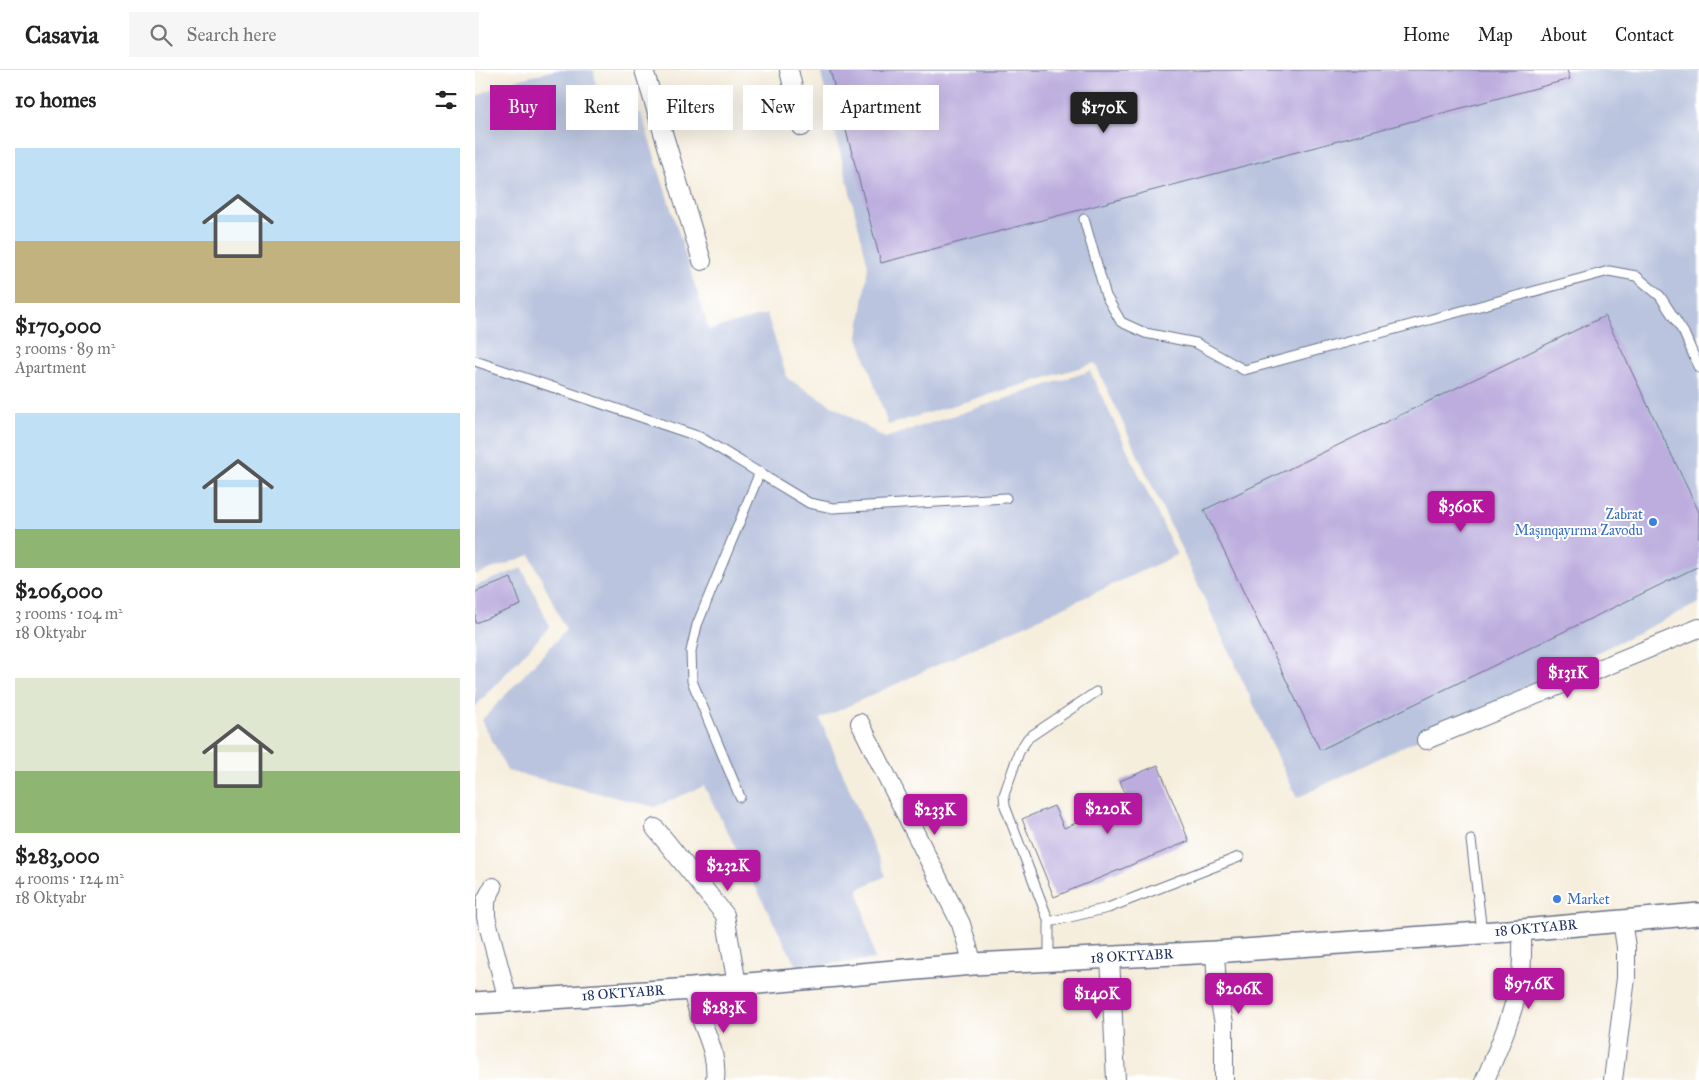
<!DOCTYPE html>
<meta charset="utf-8">
<style>
:root{--surface:#fff;--page:#f6f6f6;--text:#222;--muted:#767676;--line:#e0e0e0;--accent:#b5179e}
body{margin:0;font-family:"IM FELL Great Primer",serif;background:var(--page);color:var(--text);height:100vh;display:flex;flex-direction:column;font-size:19px;white-space:nowrap}
*{box-sizing:border-box;margin:0}
p{font-size:16px;color:var(--muted)}
.icon{flex:none;width:28px;height:28px;fill:none;stroke:currentColor;stroke-width:2;stroke-linecap:round;stroke-linejoin:round}
.map{position:relative;flex:1;overflow:hidden}
.panel{display:flex;flex-direction:column;background:var(--surface);width:475px}
.panel>*{flex:none}
.top-card{position:absolute;left:15px;top:15px;width:475px;height:45px;display:flex;gap:10px}
.price{position:absolute;translate:-50% -42px;padding:0 11px;border-radius:5px;background:var(--accent);color:#fff;font-size:16px;line-height:32px;filter:drop-shadow(0 1px 2px #0008)}
.price::after{content:'';position:absolute;left:50%;top:30px;width:15px;height:11px;margin-left:-8px;background:inherit;clip-path:polygon(0 0,100% 0,50% 100%)}
.price.active{background:#222;color:#fff}
ul{padding:0;list-style:none}
li{display:grid;align-content:center;gap:10px;height:265px;padding:0 15px}
li span{display:grid;place-items:center;height:155px;border-radius:0px;color:#555}
li>.icon{margin-inline-start:auto}
span .icon{width:90px;height:90px;fill:#fffc;stroke-width:1}
li b{font-size:21px}
h2{display:flex;justify-content:space-between;align-items:center;height:60px;padding:0 15px;font-size:21px}
.pill{padding:0 18px;border-radius:0px;background:var(--surface);box-shadow:0 5px 20px #0002;font-size:18px;line-height:45px}
.pill.active{background:var(--accent);color:#fff}
header{display:flex;align-items:center;gap:30px;box-sizing:border-box;height:70px;padding:0 25px;background:var(--surface);border-bottom:1px solid var(--line)}
header strong{font-size:24px}
nav{display:flex;gap:28px;margin-inline-start:auto;font-size:18px}
.search{width:350px;height:45px;background:var(--page);display:flex;align-items:center;gap:12px;box-sizing:border-box;padding:0 18px;border-radius:0px;color:var(--muted);font-size:19px}
main{display:flex;flex:1;min-height:0}
.map>svg:first-child{display:block}
.industrial{fill:#bac4de}
.building{fill:#bcadde}
.lines{fill:none;stroke-linecap:round;stroke-linejoin:round}
.service-casing{stroke:#68728a;stroke-width:11}
.minor-casing{stroke:#68728a;stroke-width:20}
.tertiary-casing{stroke:#68728a;stroke-width:24}
.service{stroke:#fff;stroke-width:9}
.minor{stroke:#fff;stroke-width:18}
.tertiary{stroke:#fff;stroke-width:21}
.shop-dot{fill:#3f7fe0;stroke:#fff;stroke-width:2}
.labels{text-anchor:middle;dominant-baseline:central;stroke-width:4;stroke-linejoin:round;paint-order:stroke}
.shop-label{font-size:14px;fill:#366cbe;stroke:#fff;text-anchor:end}
.street-label{font-size:14px;fill:#1b2f5e;stroke:#fff}
</style>
<header>
<strong>Casavia</strong>
<div class="search"><svg class="icon" aria-label="search" viewBox="0 0 24 24"><circle cx="10" cy="10" r="6"/><path d="M15 15l6 6"/></svg>Search here</div>
<nav><a>Home</a><a>Map</a><a>About</a><a>Contact</a></nav>
</header>
<main>
<section class="panel">
<h2>10 homes<svg class="icon" aria-label="filters" viewBox="0 0 24 24"><path d="M4 7h16M4 17h16"/><circle cx="9" cy="7" r="2"/><circle cx="15" cy="17" r="2"/></svg></h2>
<ul>
<li><span style="background:linear-gradient(#bfe0f5 60%,#c2b280 0)"><svg class="icon" aria-label="home" viewBox="0 0 24 24"><path d="M3 11l9-7 9 7M6 9v11h12V9"/></svg></span><div><b>$170,000</b><p>3 rooms · 89 m²</p><p>Apartment</p></div></li>
<li><span style="background:linear-gradient(#bfe0f5 75%,#8fb573 0)"><svg class="icon" aria-label="home" viewBox="0 0 24 24"><path d="M3 11l9-7 9 7M6 9v11h12V9"/></svg></span><div><b>$206,000</b><p>3 rooms · 104 m²</p><p>18 Oktyabr</p></div></li>
<li><span style="background:linear-gradient(#dfe7d0 60%,#8fb573 0)"><svg class="icon" aria-label="home" viewBox="0 0 24 24"><path d="M3 11l9-7 9 7M6 9v11h12V9"/></svg></span><div><b>$283,000</b><p>4 rooms · 124 m²</p><p>18 Oktyabr</p></div></li>
</ul>
</section>
<div class="map">
<svg width="1224" height="1010" viewBox="0 0 1224 1010">
<rect width="100%" height="100%" fill="#fff"/>
<filter id="ink" filterUnits="userSpaceOnUse"><feTurbulence type="fractalNoise" baseFrequency=".02" numOctaves="2"/><feDisplacementMap in="SourceGraphic" scale="10" xChannelSelector="R" yChannelSelector="G"/><feConvolveMatrix kernelMatrix="1 2 1 2 8 2 1 2 1" color-interpolation-filters="sRGB"/></filter>
<filter id="wash" filterUnits="userSpaceOnUse"><feTurbulence type="fractalNoise" baseFrequency=".0096" numOctaves="4" result="noise"/><feDisplacementMap in="SourceGraphic" scale="20" xChannelSelector="R" yChannelSelector="G"/><feGaussianBlur stdDeviation="1.12" result="paint"/><feColorMatrix in="noise" values="0 0 0 0 0 0 0 0 0 0 0 0 0 0 0 0 0 1.4 0 .05"/><feComposite in="paint" operator="in"/></filter>
<g filter="url(#wash)">
<rect width="100%" height="100%" fill="#f6eedd"/>
<path class="industrial" d="M81,0h38l6,49 41,-6 68,217 58,-16 20,64 98,60 205,-67 87,184 -357,164 66,157 -28,13 17,70 -78,9 -93,-182 -49,21 -148,-36 -25,-51 84,-90 -36,-75 -55,20v-478l26,-13z
M345,0h879v533l-402,195 -202,-435 -207,62 -30,-88 10,-71z
M47,498l28,58 -75,81v-121z"/>
<g id="blocks">
<path class="building" d="M355,0h737l3,9 -689,184z
M1130,246l94,196v54l-379,184 -116,-240z
M36,508l10,27 -46,18v-31z
M683,695l31,76 -135,56 -32,-78 32,-13 10,22 64,-27 -8,-20z"/>
</g>
</g>
<g filter="url(#ink)">
<use href="#blocks" fill-opacity="0" stroke="#68728a" stroke-width="1"/>
<g class="lines">
<defs>
<path id="service" d="M609,149l22,77 15,26 24,11 51,10 48,27 365,-99 27,5 24,20 24,37 15,35
M0,291l225,76 109,66 24,5 173,-10
M265,727l-48,-116 -1,-30 6,-26 63,-153
M996,770l11,92
M574,852l-44,-116 -1,-11 15,-43 9,-14 68,-46
M574,890v-38l59,-14 131,-51"/>
<path id="minor" d="M169,0l58,191
M314,0l13,57
M385,653l101,201 12,40
M951,670l273,-112
M180,758l70,87 12,70
M18,817l-7,13v17l22,83
M740,882l2,36 7,35v57
M635,887l6,123
M217,919c5,31 27,59 23,91
M1010,1010c14,-33 28,-65 35,-100 3,-16 2,-33 2,-50
M1138,1010l13,-102v-31l-4,-26"/>
<path id="tertiary" d="M0,933l217,-14 281,-25 242,-12 307,-22 177,-16"/>
</defs>
<use href="#service" class="service-casing"/>
<use href="#minor" class="minor-casing"/>
<use href="#tertiary" class="tertiary-casing"/>
<use href="#service" class="service"/>
<use href="#minor" class="minor"/>
<use href="#tertiary" class="tertiary"/>
</g>
</g>
<g class="shop-dot">
<circle cx="1178" cy="452" r="5"/>
<circle cx="1082" cy="829" r="5"/>
</g>
<g class="labels">
<g class="shop-label">
<text x="1168" y="444">Zabrat<tspan x="1168" dy="16">Maşınqayırma Zavodu</tspan></text>
<text x="1092" y="829" text-anchor="start">Market</text>
</g>
<g class="street-label">
<text transform="translate(1061 858) rotate(-5)">18 OKTYABR</text>
<text transform="translate(657 886) rotate(-3)">18 OKTYABR</text>
<text transform="translate(148 923) rotate(-4)">18 OKTYABR</text>
</g>
</g>
</svg>
<b class="price active" style="left:629px;top:64px">$170K</b>
<b class="price" style="left:986px;top:463px">$360K</b>
<b class="price" style="left:1093px;top:629px">$131K</b>
<b class="price" style="left:633px;top:765px">$220K</b>
<b class="price" style="left:460px;top:766px">$233K</b>
<b class="price" style="left:253px;top:822px">$232K</b>
<b class="price" style="left:1054px;top:940px">$97.6K</b>
<b class="price" style="left:764px;top:945px">$206K</b>
<b class="price" style="left:622px;top:950px">$140K</b>
<b class="price" style="left:249px;top:964px">$283K</b>
<div class="top-card">
<a class="pill active">Buy</a>
<a class="pill">Rent</a>
<a class="pill">Filters</a>
<a class="pill">New</a>
<a class="pill">Apartment</a>
</div>
</div>
</main>
